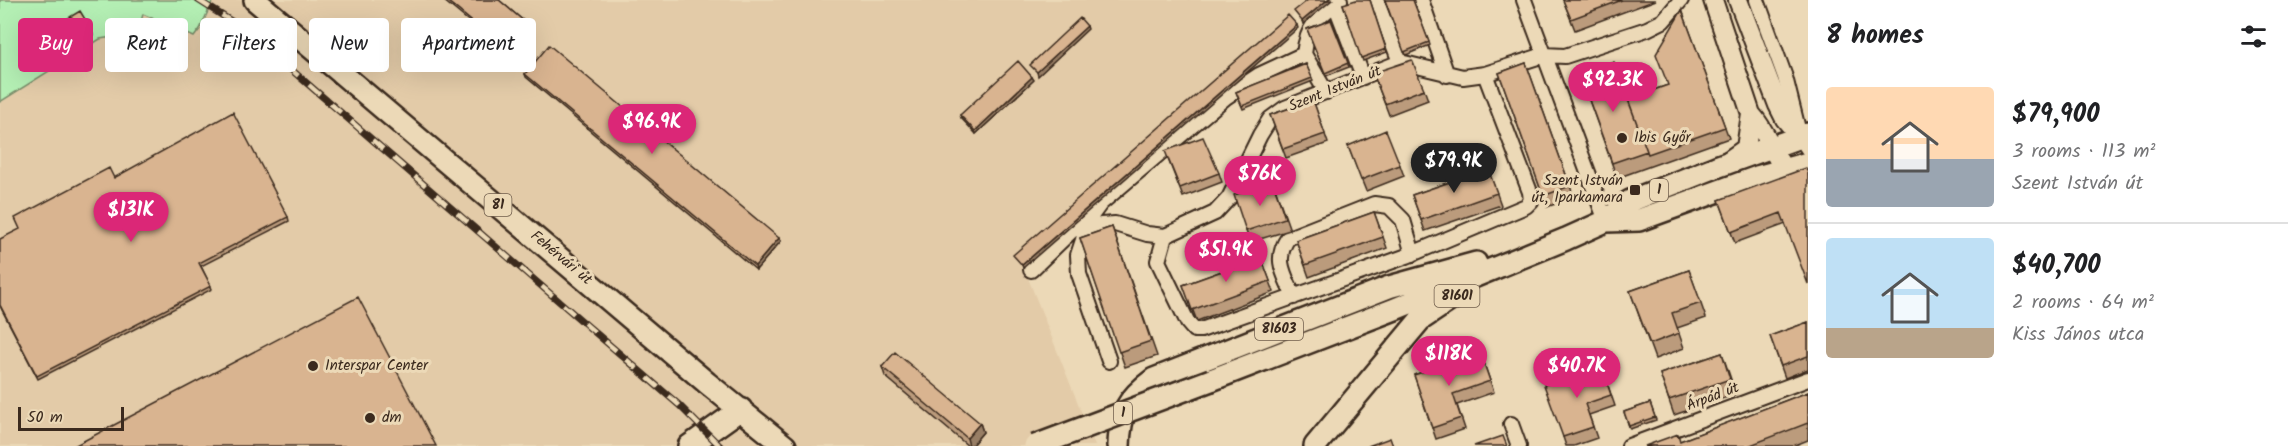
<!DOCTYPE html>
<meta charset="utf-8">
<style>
:root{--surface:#fff;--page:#f2f2f2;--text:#202124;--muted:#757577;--line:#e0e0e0;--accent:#db2777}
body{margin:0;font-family:Kalam,sans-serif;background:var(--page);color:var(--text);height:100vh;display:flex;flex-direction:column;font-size:22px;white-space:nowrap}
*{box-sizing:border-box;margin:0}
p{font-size:20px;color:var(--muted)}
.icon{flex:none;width:33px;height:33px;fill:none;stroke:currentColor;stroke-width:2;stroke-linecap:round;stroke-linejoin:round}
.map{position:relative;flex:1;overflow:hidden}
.side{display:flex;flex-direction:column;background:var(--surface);width:480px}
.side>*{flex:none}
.hud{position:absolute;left:18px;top:18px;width:570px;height:54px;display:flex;gap:12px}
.scale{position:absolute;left:18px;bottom:15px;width:106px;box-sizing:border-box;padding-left:6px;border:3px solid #3b2a1e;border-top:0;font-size:16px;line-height:21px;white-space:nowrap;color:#3b2a1e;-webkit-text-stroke:4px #ecd9b7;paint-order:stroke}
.price{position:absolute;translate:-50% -51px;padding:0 14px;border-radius:21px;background:var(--accent);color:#fff;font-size:20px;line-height:39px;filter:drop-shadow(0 2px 3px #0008)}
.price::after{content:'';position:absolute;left:50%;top:36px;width:18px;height:14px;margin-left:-9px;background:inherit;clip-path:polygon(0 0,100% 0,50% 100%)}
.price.selected{background:#222;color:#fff}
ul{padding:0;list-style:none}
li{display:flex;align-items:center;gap:18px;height:150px;padding:0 18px}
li+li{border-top:2px solid var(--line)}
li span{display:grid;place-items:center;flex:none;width:168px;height:120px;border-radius:6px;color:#555}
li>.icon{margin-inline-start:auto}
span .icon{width:72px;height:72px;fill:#fffc;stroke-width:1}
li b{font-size:26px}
h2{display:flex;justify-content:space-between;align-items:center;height:72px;padding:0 18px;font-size:26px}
.chip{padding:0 21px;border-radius:6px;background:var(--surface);box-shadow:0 6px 24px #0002;font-size:21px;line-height:54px}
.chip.selected{background:var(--accent);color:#fff}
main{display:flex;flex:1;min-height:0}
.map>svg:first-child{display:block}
.built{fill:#e3cba8}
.green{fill:#b4efb4;stroke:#788c69;stroke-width:1.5}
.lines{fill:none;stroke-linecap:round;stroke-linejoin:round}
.street-casing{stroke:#3b2a1e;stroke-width:18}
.secondary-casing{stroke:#3b2a1e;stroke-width:22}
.primary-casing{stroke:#3b2a1e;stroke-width:26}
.street{stroke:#ecd9b7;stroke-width:14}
.secondary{stroke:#ecd9b7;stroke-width:18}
.primary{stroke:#ecd9b7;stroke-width:21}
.rail-casing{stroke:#3b2a1e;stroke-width:7}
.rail{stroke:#ecd9b7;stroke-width:4.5;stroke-dasharray:14;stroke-linecap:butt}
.primary-bridge-casing{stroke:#3b2a1e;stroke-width:26;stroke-linecap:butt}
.primary-bridge{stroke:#ecd9b7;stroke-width:21}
.wall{fill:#bb9b7c;stroke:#3b2a1e;stroke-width:1.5}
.shaded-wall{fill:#987e65;stroke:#3b2a1e;stroke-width:1.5}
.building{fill:#d9b490;stroke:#3b2a1e;stroke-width:1.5}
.poi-dot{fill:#3b2a1e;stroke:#ecd9b7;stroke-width:2}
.labels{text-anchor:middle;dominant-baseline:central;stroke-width:6;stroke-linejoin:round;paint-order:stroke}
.shield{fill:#ecd9b7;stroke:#705e4c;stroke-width:1.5}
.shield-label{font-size:14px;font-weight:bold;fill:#3b2a1e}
.street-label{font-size:15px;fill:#3b2a1e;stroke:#ecd9b7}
.poi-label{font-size:15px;fill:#3b2a1e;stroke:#ecd9b7;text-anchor:start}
</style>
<main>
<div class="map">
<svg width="1808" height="446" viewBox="0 0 1808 446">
<rect width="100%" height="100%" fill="#ecd9b7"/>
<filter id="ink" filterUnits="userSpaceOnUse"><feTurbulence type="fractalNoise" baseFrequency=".0167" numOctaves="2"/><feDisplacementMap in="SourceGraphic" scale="12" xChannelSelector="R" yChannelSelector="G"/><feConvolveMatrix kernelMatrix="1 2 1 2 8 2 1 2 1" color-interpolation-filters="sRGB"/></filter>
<g filter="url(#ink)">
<path class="built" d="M213,0h1100l-24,18 9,10 -274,240 71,178h-1095v-344l100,-63 38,-6 5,-19 51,23 6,-8z"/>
<path class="green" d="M0,0h213l-13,29 -6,8 -51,-23 -5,19 -38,6 -100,63z"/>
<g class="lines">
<defs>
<path id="street" d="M1376,0l24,62
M1421,0l26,75
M1524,0l82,221
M1757,0l28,77 15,60 8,12
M1335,4l28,73
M1304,54l22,38
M1485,74l45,118 1,9 -5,5 -119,50 -206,74h-7l-6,-7 -30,-62 7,-25 50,-23 14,-15 31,-63 10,-16 15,-11 115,-46 63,15 22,-3 59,-19 21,1 82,-27 16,-8 18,-21
M1083,240l3,-17 14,-19 126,-107 33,-22 45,-21c3,-28 14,-37 36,-54
M1031,270l56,-54
M1294,297c-9,-22 -21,-37 -6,-59l86,-34 15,2 14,14 10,34
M1109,361l-30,-87 -1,-19 5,-15 8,-9 10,-6 14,-1 32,10 18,2
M1511,424l8,22
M1629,446l179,-67"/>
<path id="secondary" d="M1713,0l38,114c15,16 21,38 33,55
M1738,0l40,105 7,14 15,18
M1729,160l17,-12 5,-34"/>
<path id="primary" d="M255,0l452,383 78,63
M1606,221l33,-1 118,-43 51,-14
M1211,380l184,-71 171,-70 40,-18 24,-20 86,-34 92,-33
M689,446l52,-37
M1119,446c1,-34 8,-47 35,-67l235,-92 87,-24
M1315,446l105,-126 39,-26"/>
</defs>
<use href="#street" class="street-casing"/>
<use href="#secondary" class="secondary-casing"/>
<use href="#primary" class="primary-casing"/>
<use href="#street" class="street"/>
<use href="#secondary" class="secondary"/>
<use href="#primary" class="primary"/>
<defs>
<path id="rail" d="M198,0l44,28 30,25 407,352 41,41"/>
</defs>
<use href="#rail" class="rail-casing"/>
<use href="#rail" class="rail"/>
<defs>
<path id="primary-bridge" d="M1035,446l176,-66"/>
</defs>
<use href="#primary-bridge" class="primary-bridge-casing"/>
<use href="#primary-bridge" class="primary-bridge"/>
</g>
<path class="wall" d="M443,0h56l33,28 2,3 -22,26z
M1370,0l17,52 -24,9 -20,-57z
M1385,0h28l17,45 -24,10z
M1563,0h93l-81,30z
M1682,10l47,128 -112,40 -37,-103 48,24 40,-14z
M1331,20l18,47 -23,9 -19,-47z
M91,29l2,6 -35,21 -11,-18 -2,-6z
M1526,63l48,134 -27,10 -48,-134z
M1306,64l7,17 -70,28 -7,-17z
M1373,73l51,16 4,11 -39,15z
M525,74l256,167 -25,29 -230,-193z
M1034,80l-58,54 -15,-16 -1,-3z
M1313,100l15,43 -42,15 -16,-43z
M1348,146l52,19 4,11 -38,15z
M1168,159l51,14 3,9 -39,15z
M1488,169l13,36 -76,26 -13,-36z
M1808,173l-22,51 -51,19 -16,-43z
M114,178l174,39 1,4 -88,45 11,23 -174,90 -38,-73z
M1273,182l17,48 -40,12 -4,-11z
M1374,212l13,36 -78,29 -13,-37z
M1112,227l45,129 -32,11 -45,-129z
M1261,257l13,35 -77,29 -14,-36z
M1689,270l17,48 -29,10 7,20 -29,11 -25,-68z
M1808,322v47l-23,9 -15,-42z
M1480,352l14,40 -37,13 8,24 -29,10 -22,-64z
M1722,353l14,41 -62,21 -14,-41z
M1601,365l14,41 -26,9 8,23 -23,8h-8l-3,-9z
M882,367l98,56 3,9 -12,14h-3l-83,-70z
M1808,392v48l-15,6h-148l35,-5z
M1650,403l6,17 -26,9 -6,-17z"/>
<path class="shaded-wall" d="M1327,0h5l-29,24 -1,-3z
M1297,25l1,3 -275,240 -1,-3z
M1087,26l1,3 -50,47 -1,-4z
M532,28l2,3 -22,26 -1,-3z
M1032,77l2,3 -58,54 -1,-3z
M779,238l2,3 -25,29 -1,-4z
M980,423l3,9 -12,14h-2l-2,-8z"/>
<path class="building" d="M446,0h53l33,28 -21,26z
M1308,0h19l-25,21 -8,-10z
M1356,0h14l16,49 -25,9 -18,-54z
M1385,0h28l16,42 -25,10z
M1563,0h59l-51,19z
M1682,10l43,117 -77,27 -20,-55 40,-14 -12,-31z
M80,11l11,18 -36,21 -10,-18z
M1288,15l9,10 -275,240 -9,-10z
M1080,18l7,8 -50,46 -7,-7z
M1331,20l17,43 -23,10 -18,-44z
M549,45l230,193 -24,28 -230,-192z
M1412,60l12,29 -39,15 -12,-31z
M1018,61l14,16 -57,54 -15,-16z
M1614,62l33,89 -35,12 -32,-88z
M1526,63l44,123 -27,10 -44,-123z
M1306,64l6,14 -70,28 -6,-14z
M1313,100l12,34 -42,15 -13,-34z
M233,112l55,105 -89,46 12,23 -174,90 -37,-71v-66l20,-10 -5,-11 94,-50 5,10z
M1386,130l14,35 -39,15 -13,-34z
M1203,137l16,36 -39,15 -15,-37z
M1806,168l2,5v111l-27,-71 -50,19 -12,-32z
M1488,169l9,24 -76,27 -9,-25z
M1273,182l12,36 -39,13 -12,-36z
M1374,212l9,25 -78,28 -9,-25z
M1112,227l39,114 -32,11 -39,-114z
M1261,257l9,24 -78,29 -9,-25z
M1689,270l12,33 -29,10 7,20 -29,11 -20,-53z
M358,297l78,149h-362z
M1808,322v34l-27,10 -11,-30z
M895,352l85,71 -13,15 -85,-71z
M1480,352l10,29 -37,13 8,24 -29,10 -18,-53z
M1722,353l8,26 -61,21 -9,-26z
M1601,365l10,30 -26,9 8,23 -30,10 -19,-52z
M1808,392v31l-60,23h-103l33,-12 2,7z
M1650,403l5,14 -26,9 -5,-14z
M1503,436l4,10h-33z
M1390,438l3,8h-25z"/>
</g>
<g class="poi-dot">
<circle cx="1622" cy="138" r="6"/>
<rect x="1629" y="184" width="12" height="12" rx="3"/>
<circle cx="313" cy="366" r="6"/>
<circle cx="370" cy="418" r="6"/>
</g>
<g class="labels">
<g class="shield">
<rect x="1650" y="179" width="18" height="22" rx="4.5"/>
<rect x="484.5" y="194" width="27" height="22" rx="4.5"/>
<rect x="1434.5" y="285" width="45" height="22" rx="4.5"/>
<rect x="1255" y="318" width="48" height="22" rx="4.5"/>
<rect x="1114" y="402" width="18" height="22" rx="4.5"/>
</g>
<g class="shield-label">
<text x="1659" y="190">1</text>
<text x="498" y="205">81</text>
<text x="1457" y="296">81601</text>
<text x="1279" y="329">81603</text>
<text x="1123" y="413">1</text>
</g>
<g class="street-label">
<text transform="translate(1335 89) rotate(-22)">Szent István út</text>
<text transform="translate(561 258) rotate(40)">Fehérvári út</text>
<text transform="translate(1713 397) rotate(-21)">Árpád út</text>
</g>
<g class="poi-label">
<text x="1634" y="138">Ibis Győr</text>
<text x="1623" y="181" text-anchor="end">Szent István<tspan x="1623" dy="17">út, Iparkamara</tspan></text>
<text x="325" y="366">Interspar Center</text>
<text x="382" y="418">dm</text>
</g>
</g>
</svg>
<div class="scale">50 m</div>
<b class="price" style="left:1613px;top:113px">$92.3K</b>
<b class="price" style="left:652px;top:155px">$96.9K</b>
<b class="price selected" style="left:1454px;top:194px">$79.9K</b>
<b class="price" style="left:1260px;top:207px">$76K</b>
<b class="price" style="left:131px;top:243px">$131K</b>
<b class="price" style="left:1226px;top:283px">$51.9K</b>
<b class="price" style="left:1449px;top:387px">$118K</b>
<b class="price" style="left:1577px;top:399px">$40.7K</b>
<div class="hud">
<a class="chip selected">Buy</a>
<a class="chip">Rent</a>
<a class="chip">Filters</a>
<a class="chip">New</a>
<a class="chip">Apartment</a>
</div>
</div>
<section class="side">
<h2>8 homes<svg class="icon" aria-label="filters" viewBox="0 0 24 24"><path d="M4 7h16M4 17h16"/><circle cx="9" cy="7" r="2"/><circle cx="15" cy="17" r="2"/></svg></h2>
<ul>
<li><span style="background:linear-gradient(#ffd9b3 60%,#9aa5b1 0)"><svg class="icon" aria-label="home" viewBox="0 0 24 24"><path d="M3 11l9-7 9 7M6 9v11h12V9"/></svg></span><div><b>$79,900</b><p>3 rooms · 113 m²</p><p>Szent István út</p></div></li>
<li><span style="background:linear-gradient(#bfe0f5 75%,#b9a48a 0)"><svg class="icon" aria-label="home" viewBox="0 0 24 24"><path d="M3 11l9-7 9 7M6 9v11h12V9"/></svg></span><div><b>$40,700</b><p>2 rooms · 64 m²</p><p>Kiss János utca</p></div></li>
</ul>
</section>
</main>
